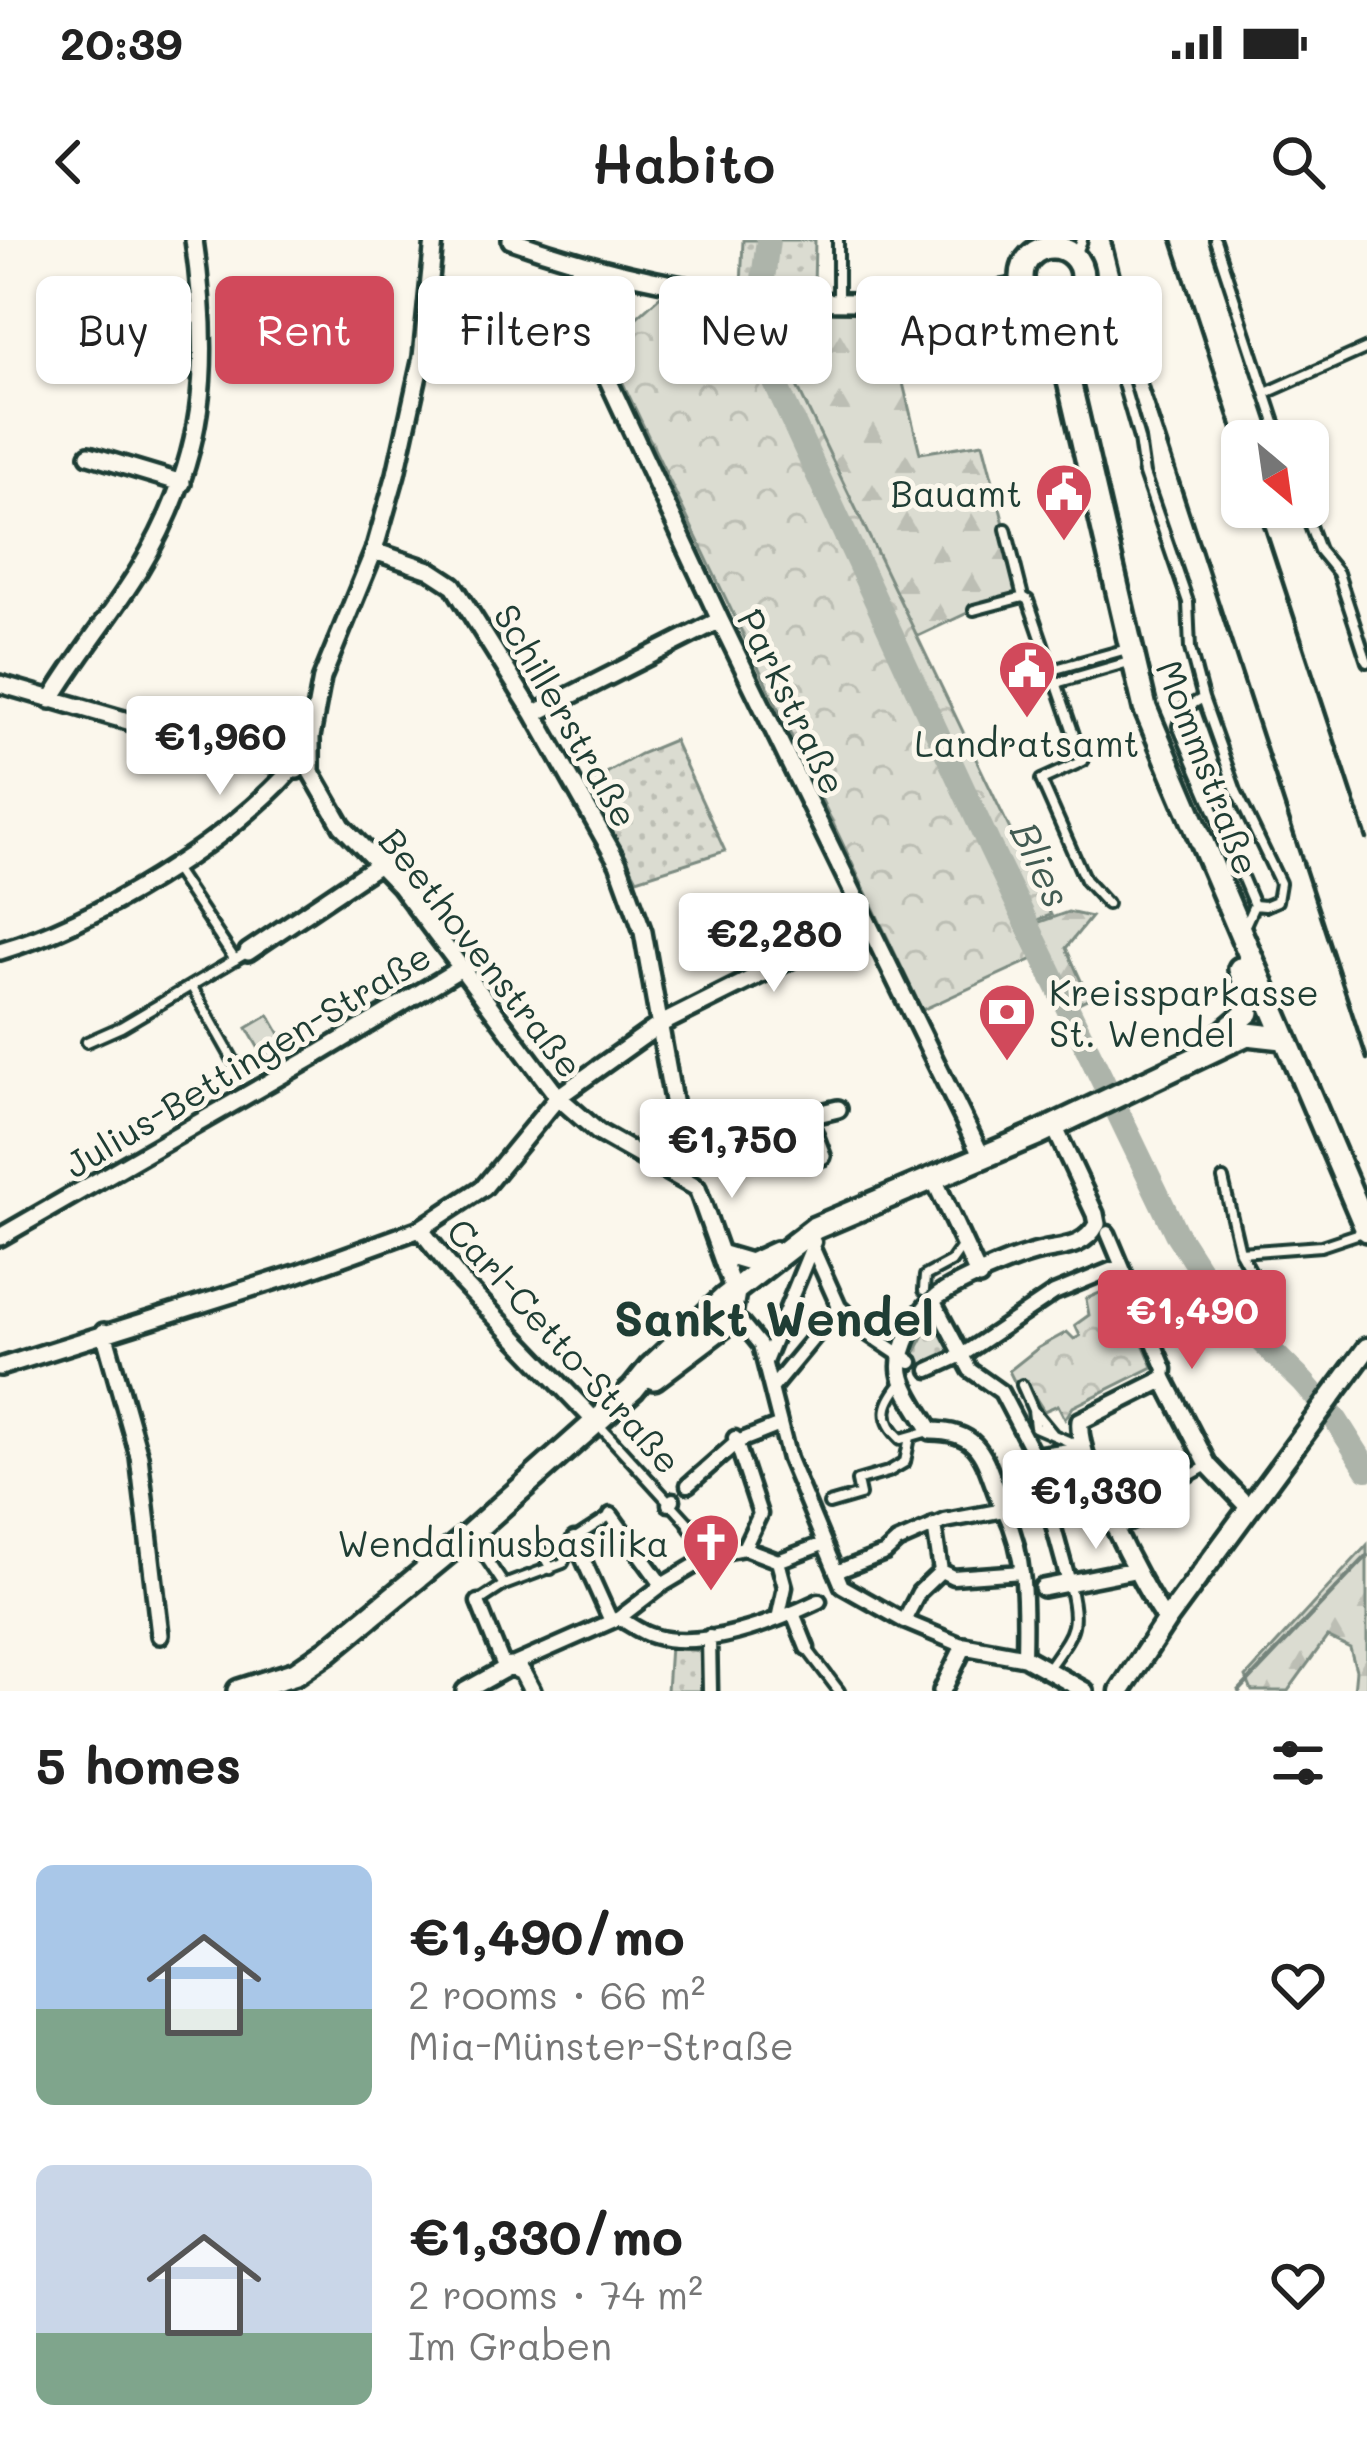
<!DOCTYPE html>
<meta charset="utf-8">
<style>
:root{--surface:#fff;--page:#f6f6f6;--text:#222;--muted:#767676;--accent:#d1495b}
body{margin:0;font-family:Mali,sans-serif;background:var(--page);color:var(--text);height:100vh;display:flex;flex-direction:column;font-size:45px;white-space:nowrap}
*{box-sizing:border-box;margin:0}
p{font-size:39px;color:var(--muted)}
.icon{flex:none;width:66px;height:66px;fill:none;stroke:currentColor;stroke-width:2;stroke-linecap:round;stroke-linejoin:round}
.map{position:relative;height:1451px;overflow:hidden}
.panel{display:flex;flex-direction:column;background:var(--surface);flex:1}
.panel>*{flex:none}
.hud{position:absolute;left:36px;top:36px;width:1296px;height:108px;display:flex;gap:24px}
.needle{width:78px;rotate:151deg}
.buttons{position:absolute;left:1221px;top:180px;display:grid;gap:24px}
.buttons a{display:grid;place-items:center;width:108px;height:108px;border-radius:18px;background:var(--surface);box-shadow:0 3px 9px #0004;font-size:60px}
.price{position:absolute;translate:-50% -102px;padding:0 27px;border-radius:12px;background:#fff;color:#222;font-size:39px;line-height:78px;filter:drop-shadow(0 3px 6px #0008)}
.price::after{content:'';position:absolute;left:50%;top:72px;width:36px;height:27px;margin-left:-18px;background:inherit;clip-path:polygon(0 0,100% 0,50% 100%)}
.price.active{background:var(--accent);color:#fff}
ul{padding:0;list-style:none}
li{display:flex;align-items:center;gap:36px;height:300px;padding:0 36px}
li span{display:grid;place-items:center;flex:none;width:336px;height:240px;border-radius:18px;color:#555}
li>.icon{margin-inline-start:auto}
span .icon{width:144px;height:144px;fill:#fffc;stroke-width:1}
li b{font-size:51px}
h2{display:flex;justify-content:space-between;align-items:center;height:144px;padding:0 36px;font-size:51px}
.chip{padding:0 42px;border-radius:18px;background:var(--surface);box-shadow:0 3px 9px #0004;font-size:42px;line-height:108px}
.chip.active{background:var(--accent);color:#fff}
.status{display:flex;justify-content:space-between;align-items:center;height:84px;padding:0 60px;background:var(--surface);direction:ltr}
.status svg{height:33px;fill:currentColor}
header{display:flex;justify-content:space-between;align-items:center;height:156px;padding:0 36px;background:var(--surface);font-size:54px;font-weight:600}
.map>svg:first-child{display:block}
.grass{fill:url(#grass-dots);stroke:#7d8c82;stroke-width:3}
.forest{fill:url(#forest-firs);stroke:#7d8c82;stroke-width:3}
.park{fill:url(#park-crowns);stroke:#7d8c82;stroke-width:3}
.pitch{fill:#dbdcd1;stroke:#7d8c82;stroke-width:3}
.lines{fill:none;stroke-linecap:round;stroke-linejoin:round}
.stream{stroke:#74847b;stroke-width:4.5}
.river{stroke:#adb4aa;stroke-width:24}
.service-casing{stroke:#1f3d34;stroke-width:16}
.pedestrian-casing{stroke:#1f3d34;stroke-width:21}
.minor-casing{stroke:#1f3d34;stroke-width:24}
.tertiary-casing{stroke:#1f3d34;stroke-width:27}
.secondary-casing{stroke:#1f3d34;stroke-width:30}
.service{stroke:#fbf7ec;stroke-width:8}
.pedestrian{stroke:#fbf7ec;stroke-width:12}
.minor{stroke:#fbf7ec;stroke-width:15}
.tertiary{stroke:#fbf7ec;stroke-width:18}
.secondary{stroke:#fbf7ec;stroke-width:21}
.rail{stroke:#1f3d34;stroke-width:4.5}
.labels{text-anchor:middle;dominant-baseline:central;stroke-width:10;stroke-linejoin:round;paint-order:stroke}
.poi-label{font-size:36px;fill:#1f3d34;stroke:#fbf7ec;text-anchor:end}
.street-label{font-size:36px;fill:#1f3d34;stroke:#fbf7ec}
.water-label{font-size:39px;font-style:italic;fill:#425b52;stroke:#fbf7ec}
.district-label{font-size:48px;font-weight:bold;fill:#1f3d34;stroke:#fbf7ec}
</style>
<div class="status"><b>20:39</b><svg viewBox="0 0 49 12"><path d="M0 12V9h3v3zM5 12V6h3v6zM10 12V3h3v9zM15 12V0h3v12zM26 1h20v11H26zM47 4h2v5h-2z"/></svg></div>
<header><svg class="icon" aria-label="back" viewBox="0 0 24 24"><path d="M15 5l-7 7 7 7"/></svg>Habito<svg class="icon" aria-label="search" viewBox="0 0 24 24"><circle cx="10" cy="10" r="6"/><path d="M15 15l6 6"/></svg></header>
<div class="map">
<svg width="1367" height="1451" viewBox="0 0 1367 1451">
<defs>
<pattern id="grass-dots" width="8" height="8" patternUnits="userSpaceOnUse" patternTransform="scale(3)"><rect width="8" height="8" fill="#dbdcd1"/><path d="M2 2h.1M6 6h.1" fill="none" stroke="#bcbeb4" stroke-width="1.8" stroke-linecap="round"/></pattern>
<pattern id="forest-firs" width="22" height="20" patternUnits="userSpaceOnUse" patternTransform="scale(3)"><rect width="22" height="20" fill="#dbdcd1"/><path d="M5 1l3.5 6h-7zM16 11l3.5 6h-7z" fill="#bcbeb4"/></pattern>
<pattern id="park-crowns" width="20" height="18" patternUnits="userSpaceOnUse" patternTransform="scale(3)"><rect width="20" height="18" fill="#dbdcd1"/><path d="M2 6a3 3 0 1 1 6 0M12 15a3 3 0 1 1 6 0" fill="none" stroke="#bcbeb4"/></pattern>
</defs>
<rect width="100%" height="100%" fill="#fbf7ec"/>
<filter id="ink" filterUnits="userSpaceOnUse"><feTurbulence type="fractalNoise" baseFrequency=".00833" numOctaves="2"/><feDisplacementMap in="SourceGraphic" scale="24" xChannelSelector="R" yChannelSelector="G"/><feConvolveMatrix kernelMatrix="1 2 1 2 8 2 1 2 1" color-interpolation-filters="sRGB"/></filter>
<g filter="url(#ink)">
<path class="grass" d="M743,0h72l-1,50 -73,-3z
M674,500l51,111 -88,28 -50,-95 53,-30z
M937,1070l16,33 -10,16 -16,7 -15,-8z
M670,1406l34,6 1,39h-38z"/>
<path class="forest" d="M777,64l108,5 35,144 63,-10 40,154 -49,13 -77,36 -139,-328z
M1068,672l23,5 -25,31 23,50 -21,10 -40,-82z
M1367,1305v146h-13l2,-21 -6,-22 -23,-11 -39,54h-36l-6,-14z"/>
<path class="park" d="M666,51l109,18 8,48 268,558 -34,12 16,32 -111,51 -313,-656 8,-19z
M1118,1045l35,82 -80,40 -8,12 -7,-14 -14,6 -18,-28h-11l-6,-12 29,-23 29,-16 7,7 6,-3 -5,-11 14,-10 -3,-16z"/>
<path class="pitch" d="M269,775l19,33 -22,13 -19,-33z"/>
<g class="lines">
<path class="stream" d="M1239,1451l128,-135"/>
<path class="river" d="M768,0l-10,78 6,41 227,490 185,384 43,67 84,82 33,38 31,49"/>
<defs>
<path id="service" d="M838,0v59
M1215,0l66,201
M1075,18l7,-18
M1078,51l23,17 38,131 5,35 44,128 2,47 13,49 33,93 44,92 -3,18 -12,5 -11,-1
M92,58l110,22
M1266,153l101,-45
M1303,267l16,43 19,23 29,89
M1006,289l17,68 5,3 55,161 -42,19 44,100 22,24
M974,370l49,-13
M1052,430l75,-21
M1056,443l73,-21
M1203,458l-19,11 -6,17 76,179 -9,20
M173,627l62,93
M192,747l45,80
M87,802l34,-15 127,-75
M1223,939l17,73
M924,1050l1,-14 26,-14 12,-17
M1279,1082l-39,-70 81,-6 45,-15
M903,1141c-18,21 -25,37 -2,58l28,-8
M1022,1145l11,25 19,23
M1033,1170l2,17 42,18
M597,1183l94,103
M829,1264l31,-9 -3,-14 31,-9 17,-10 5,-25
M1117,1291l32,-14 8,-23 50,-28
M472,1297l32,48
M538,1305l13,24
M478,1362l26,-17 59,-22 11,-24 37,-24
M807,1409l32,42
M1048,1428c25,-36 32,-39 21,-83"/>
<path id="pedestrian" d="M1108,993l57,136 -1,10
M933,1060l37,70 31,22 33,63 50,-7
M839,1067l30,27 42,28
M742,1083l18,22 29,114 53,127 62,35 60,25
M765,1122l49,-120
M929,1130l33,-15 92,-62 66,-27
M772,1148l67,-81 -33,-74
M735,1198l25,76 -16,34
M688,1245l49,-43 43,-17
M669,1264l4,-4
M1004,1270c23,47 21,96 20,147
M611,1275l51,70
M934,1285l7,46
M691,1286l23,28
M574,1299l37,82
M941,1331l12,6 69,-5
M836,1332l49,-19 12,-11 48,-21 59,-11c12,-15 25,-23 42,-11l23,84
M478,1362l27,67
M793,1373l14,35
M619,1378c11,6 22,15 34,18 49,15 122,-14 166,-35
M778,1379l7,-32 -7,-26
M904,1381l15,-29 22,-21
M709,1397l1,54
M510,1426l109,-48 43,-33 52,-31 30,-6 34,13 45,-17"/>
<path id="minor" d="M434,0l-12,117 -26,117 -22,77 -52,127 -11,59v35l31,54 58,60 158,211 40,35 99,56 37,104
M511,0c160,57 344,81 512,45
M579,24l-4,45 145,311 262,537
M89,215l93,28
M374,311l56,19 23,15 81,129 84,149 25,69 39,219 -7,22
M0,444l297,86
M51,460c27,-45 61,-86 88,-130 67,-111 73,-204 55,-330
M534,474l186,-94
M0,711c96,-28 224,-107 291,-181
M248,712l131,-88
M810,884l3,-9 25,-6
M682,911l128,-27 12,32
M933,937l46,100
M420,989l42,53 134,140
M0,997l315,-181 146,-88
M723,1014l27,8 26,-12
M104,1092l35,124 21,179
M0,1127l296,-93 124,-45 64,-42 74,-90 101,-72 208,-104
M1004,1270c-20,-45 -17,-79 -73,-79 -9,-17 -27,-39 -30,-58 -4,-23 16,-59 33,-74 20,-16 75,-39 100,-46 25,-7 49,-3 63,-29l-2,-10 -41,-88
M1043,1348l91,-18
M1166,1381c-24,-34 -91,-162 -86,-200l84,-42 44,86 42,44
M465,1451l45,-25 12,6 10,19
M942,1451l22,-45 60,11 61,34"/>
<path id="tertiary" d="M1120,1451l46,-70 201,-273"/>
<path id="secondary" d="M1022 37a30 30 0 1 1 60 0a30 30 0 1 1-60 0Z
M1052,68l93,400 222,522
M1219,797l29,-25 -2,-26 -6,-17
M654,1138l69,-52 7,-11 4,-23
M239,1451l57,-18 32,-22 142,-117 163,-145 17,-21 76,-71 89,-69 222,-94 210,-100 36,4"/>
</defs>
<use href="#service" class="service-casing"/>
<use href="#pedestrian" class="pedestrian-casing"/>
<use href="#minor" class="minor-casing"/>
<use href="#tertiary" class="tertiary-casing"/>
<use href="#secondary" class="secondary-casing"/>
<use href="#service" class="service"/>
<use href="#pedestrian" class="pedestrian"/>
<use href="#minor" class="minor"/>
<use href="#tertiary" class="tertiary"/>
<use href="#secondary" class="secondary"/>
<path class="rail" d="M1111,0l35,140 221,679
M1172,0l70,217
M1258,267l109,332"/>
</g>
</g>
<defs>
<symbol id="civic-pin" viewBox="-11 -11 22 30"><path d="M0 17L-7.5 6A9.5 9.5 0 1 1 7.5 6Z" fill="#d1495b" stroke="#fbf7ec"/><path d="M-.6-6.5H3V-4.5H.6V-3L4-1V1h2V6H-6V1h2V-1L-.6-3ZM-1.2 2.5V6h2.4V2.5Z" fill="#fff"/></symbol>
<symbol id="bank-pin" viewBox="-11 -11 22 30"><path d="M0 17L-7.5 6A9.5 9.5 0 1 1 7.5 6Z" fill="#d1495b" stroke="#fbf7ec"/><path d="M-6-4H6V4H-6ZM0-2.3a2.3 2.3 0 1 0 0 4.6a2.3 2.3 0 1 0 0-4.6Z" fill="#fff"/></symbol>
<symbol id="church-pin" viewBox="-11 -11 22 30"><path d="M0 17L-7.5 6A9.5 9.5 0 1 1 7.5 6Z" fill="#d1495b" stroke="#fbf7ec"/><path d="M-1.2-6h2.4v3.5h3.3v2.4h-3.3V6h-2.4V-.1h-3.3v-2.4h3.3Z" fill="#fff"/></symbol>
</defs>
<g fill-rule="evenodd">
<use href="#civic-pin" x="1031" y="219" width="66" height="90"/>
<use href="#civic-pin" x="994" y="396" width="66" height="90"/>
<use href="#bank-pin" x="974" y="739" width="66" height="90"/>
<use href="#church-pin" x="678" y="1269" width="66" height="90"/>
</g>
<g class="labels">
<g class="poi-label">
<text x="1022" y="252">Bauamt</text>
<text x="1027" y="502" text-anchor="middle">Landratsamt</text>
<text x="1049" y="751" text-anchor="start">Kreissparkasse<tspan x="1049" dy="41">St. Wendel</tspan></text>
<text x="669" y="1302">Wendalinusbasilika</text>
</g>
<g class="street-label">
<text transform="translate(793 461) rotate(64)">Parkstraße</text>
<text transform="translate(567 475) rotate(60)">Schillerstraße</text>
<text transform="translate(1209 527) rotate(69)">Mommstraße</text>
<text transform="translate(482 712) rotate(52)">Beethovenstraße</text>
<text transform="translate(247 819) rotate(-31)">Julius-Bettingen-Straße</text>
<text transform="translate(565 1105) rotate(48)">Carl-Cetto-Straße</text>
</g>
<g class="water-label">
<text transform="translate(1042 624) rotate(65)">Blies</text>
</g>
<g class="district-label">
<text x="774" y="1077">Sankt Wendel</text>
</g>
</g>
</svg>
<div class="buttons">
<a><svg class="needle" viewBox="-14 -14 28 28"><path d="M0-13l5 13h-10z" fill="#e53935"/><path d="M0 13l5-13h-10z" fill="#767676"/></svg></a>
</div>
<b class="price" style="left:220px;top:558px">€1,960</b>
<b class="price" style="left:774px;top:755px">€2,280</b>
<b class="price" style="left:732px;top:961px">€1,750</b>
<b class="price active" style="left:1192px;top:1132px">€1,490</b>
<b class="price" style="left:1096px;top:1312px">€1,330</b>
<div class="hud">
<a class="chip">Buy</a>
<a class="chip active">Rent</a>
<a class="chip">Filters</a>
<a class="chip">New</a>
<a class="chip">Apartment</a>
</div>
</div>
<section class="panel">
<h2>5 homes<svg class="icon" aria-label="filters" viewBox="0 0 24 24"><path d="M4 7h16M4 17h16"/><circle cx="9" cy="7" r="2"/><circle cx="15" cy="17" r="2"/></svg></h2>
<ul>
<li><span style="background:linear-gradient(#a9c7e8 60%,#7fa58c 0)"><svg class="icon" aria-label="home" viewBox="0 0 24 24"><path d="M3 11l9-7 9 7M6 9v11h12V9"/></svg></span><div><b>€1,490/mo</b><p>2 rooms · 66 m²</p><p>Mia-Münster-Straße</p></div><svg class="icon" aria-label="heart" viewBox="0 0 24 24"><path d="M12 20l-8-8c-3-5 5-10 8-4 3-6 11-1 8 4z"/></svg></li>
<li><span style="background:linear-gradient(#c9d6e8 70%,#7fa58c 0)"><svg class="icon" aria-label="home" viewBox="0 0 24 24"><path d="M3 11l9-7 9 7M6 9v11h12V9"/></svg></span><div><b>€1,330/mo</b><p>2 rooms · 74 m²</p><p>Im Graben</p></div><svg class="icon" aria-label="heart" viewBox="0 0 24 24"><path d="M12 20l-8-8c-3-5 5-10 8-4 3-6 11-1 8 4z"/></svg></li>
</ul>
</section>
